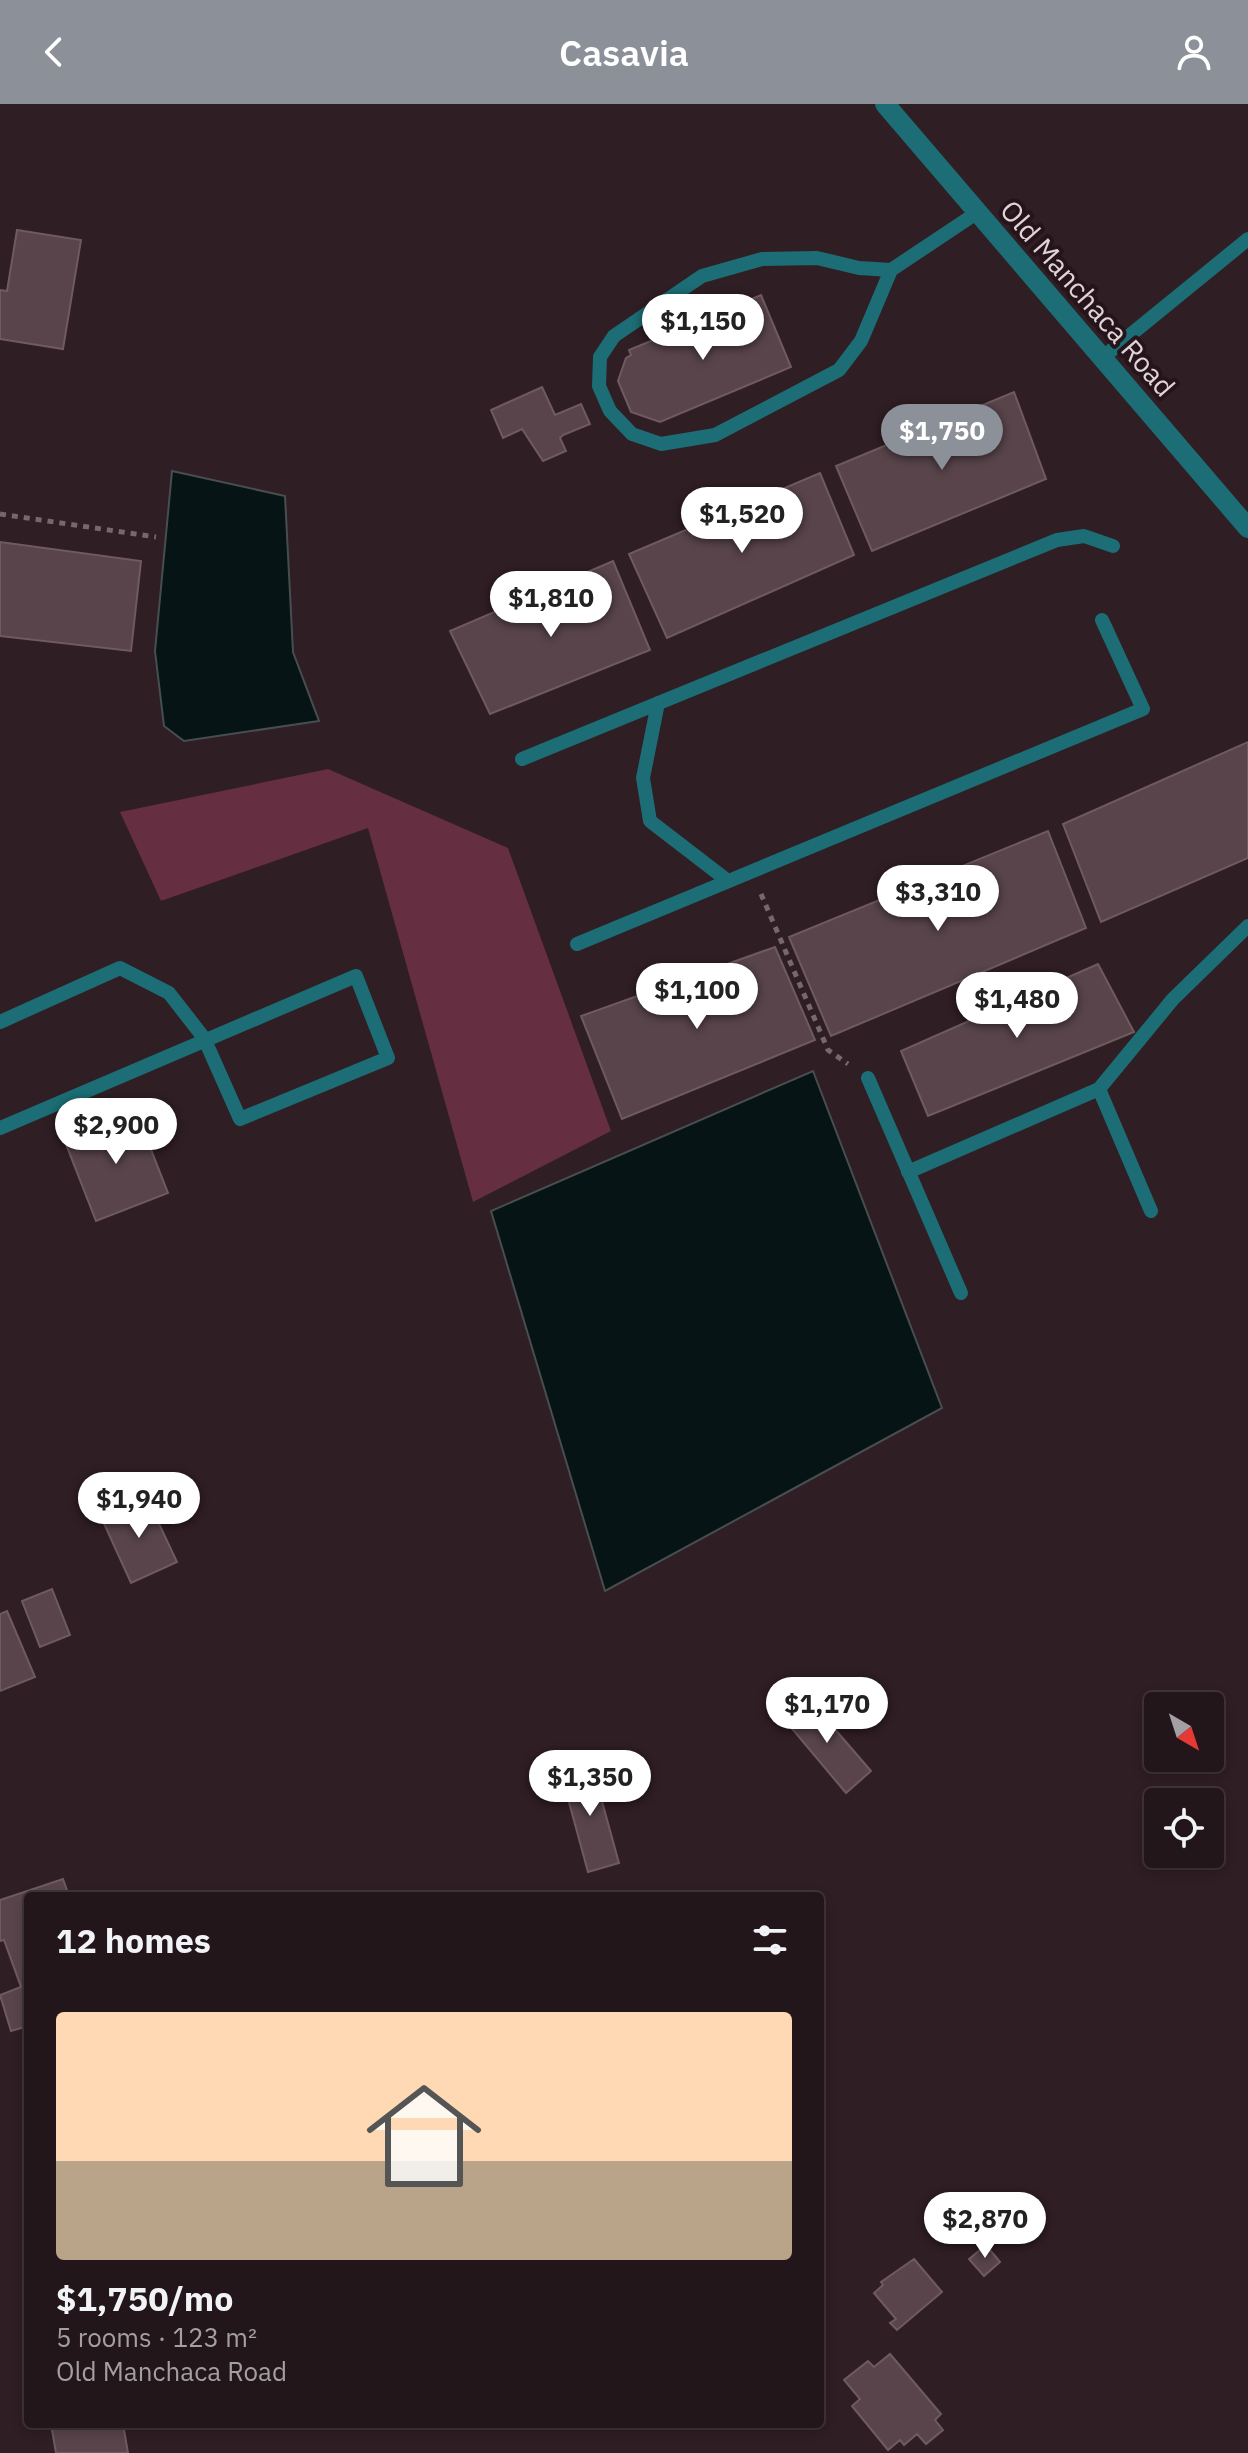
<!DOCTYPE html>
<meta charset="utf-8">
<style>
:root{--surface:#23161a;--page:#2f2327;--text:#f1f3f6;--muted:#a39fa2;--line:#403539;--accent:#8c9099}
body{margin:0;font-family:"IBM Plex Sans",sans-serif;background:var(--page);color:var(--text);height:100vh;display:flex;flex-direction:column;font-size:30px;white-space:nowrap}
*{box-sizing:border-box;margin:0}
p{font-size:26px;color:var(--muted)}
.icon{flex:none;width:44px;height:44px;fill:none;stroke:currentColor;stroke-width:2;stroke-linecap:round;stroke-linejoin:round}
.map{position:relative;flex:1;overflow:hidden}
.details{position:absolute;left:24px;top:1788px;width:800px;height:536px;display:flex;flex-direction:column;background:var(--surface);border-radius:8px;box-shadow:0 4px 12px #0003,0 0 0 2px var(--line)}
.details>*{flex:none}
.needle{width:52px;rotate:141deg}
.fabs{position:absolute;left:1144px;top:1588px;display:grid;gap:16px}
.fabs a{display:grid;place-items:center;width:80px;height:80px;border-radius:8px;background:var(--surface);box-shadow:0 4px 12px #0003,0 0 0 2px var(--line);font-size:40px}
.price{position:absolute;translate:-50% -68px;padding:0 18px;border-radius:28px;background:#fff;color:#222;font-size:26px;line-height:52px;filter:drop-shadow(0 2px 4px #0008)}
.price::after{content:'';position:absolute;left:50%;top:48px;width:24px;height:18px;margin-left:-12px;background:inherit;clip-path:polygon(0 0,100% 0,50% 100%)}
.price.current{background:var(--accent);color:#fff}
ul{padding:0;list-style:none}
li{display:grid;align-content:center;gap:16px;height:424px;padding:0 32px}
li+li{border-top:2px solid var(--line)}
li span{display:grid;place-items:center;height:248px;border-radius:8px;color:#555}
li>.icon{margin-inline-start:auto}
span .icon{width:144px;height:144px;fill:#fffc;stroke-width:1}
li b{font-size:34px}
h2{display:flex;justify-content:space-between;align-items:center;height:96px;padding:0 32px;font-size:34px}
header{display:flex;justify-content:space-between;align-items:center;height:104px;padding:0 32px;background:var(--accent);color:#fff;font-size:36px;font-weight:600}
.map>svg:first-child{display:block}
.green{fill:#652e41}
.water{fill:#061416;stroke:#484e50;stroke-width:2}
.building{fill:#58444a;stroke:#6f5a60;stroke-width:2}
.lines{fill:none;stroke-linecap:round;stroke-linejoin:round}
.path{stroke:#77686c;stroke-width:5;stroke-dasharray:6 6;stroke-linecap:butt}
.service{stroke:#1c6d75;stroke-width:14}
.tertiary{stroke:#1c6d75;stroke-width:20}
.labels{text-anchor:middle;dominant-baseline:central;stroke-width:8;stroke-linejoin:round;paint-order:stroke}
.street-label{font-size:28px;fill:#e1d4d8;stroke:#25151a}
</style>
<header><svg class="icon" aria-label="back" viewBox="0 0 24 24"><path d="M15 5l-7 7 7 7"/></svg>Casavia<svg class="icon" aria-label="person" viewBox="0 0 24 24"><circle cx="12" cy="8" r="4"/><path d="M4 21q1-7 8-7t8 7"/></svg></header>
<div class="map">
<svg width="1248" height="2349" viewBox="0 0 1248 2349">
<rect width="100%" height="100%" fill="#2f1e23"/>
<path class="green" d="M328,665l180,79 103,283 -138,71 -105,-374 -207,73 -41,-89z"/>
<path class="water" d="M172,367l113,25 8,156 26,69 -135,20 -20,-15 -9,-75z
M813,967l129,337 -337,183 -114,-380z"/>
<path class="building" d="M17,126l64,10 -18,109 -63,-10v-49l7,1z
M761,191l30,72 -131,55 -29,-10 -13,-31 8,-23 5,-3 -2,-5z
M542,283l13,28 26,-11 9,20 -27,11 -3,3 6,13 -23,10 -21,-32 -19,9 -12,-28z
M1014,288l32,87 -174,72 -36,-85z
M820,369l34,82 -187,83 -38,-84z
M0,438l141,19 -10,90 -131,-15z
M613,457l37,89 -160,64 -40,-83z
M1248,638v116l-147,64 -38,-98z
M1048,727l38,97 -255,108 -42,-99z
M775,843l40,93 -193,79 -41,-103z
M1098,860l36,68 -206,84 -27,-65z
M136,1007l32,82 -72,28 -32,-82z
M146,1392l31,66 -46,21 -30,-66z
M52,1485l18,46 -30,12 -18,-46z
M7,1507l28,66 -35,14v-77z
M808,1594l63,73 -25,22 -63,-75z
M592,1661l27,98 -31,9 -27,-99z
M63,1775l6,17h-41v130l-17,5 -11,-36 21,-8 -17,-47 -4,1v-41z
M986,2141l14,17 -16,14 -15,-17z
M914,2155l28,33 -45,38 -7,-7 6,-4 -22,-26 9,-8 -2,-3z
M890,2250l51,60 -6,6 8,10 -17,14 -9,-10 -13,11 -4,-5 -12,10 -36,-44 8,-7 -16,-19 24,-19 6,6z
M51,2320h72l5,29h-72z"/>
<g class="lines">
<path class="path" d="M0,410l156,23
M761,790l67,156 20,14"/>
<path class="service" d="M891,166l-30,71 -22,29 -124,65 -54,9 -29,-10 -22,-23 -11,-25 1,-29 14,-21 88,-60 60,-17 55,-1 42,10 32,2 87,-58
M1102,254l146,-119
M658,599l-15,75 7,43 78,60
M522,655l535,-219 27,-4 29,10
M577,840l566,-235 -41,-89
M0,918l120,-54 49,25 35,45 36,81 148,-61 -32,-82 -356,152
M868,974l93,215
M1099,985l52,122
M908,1068l191,-83 74,-90 75,-73"/>
<path class="tertiary" d="M885,0l363,424"/>
</g>
<g class="labels">
<g class="street-label">
<text transform="translate(1088 194) rotate(49)">Old Manchaca Road</text>
</g>
</g>
</svg>
<div class="fabs">
<a><svg class="needle" viewBox="-14 -14 28 28"><path d="M0-13l5 13h-10z" fill="#e53935"/><path d="M0 13l5-13h-10z" fill="#a39fa2"/></svg></a>
<a><svg class="icon" aria-label="locate" viewBox="0 0 24 24"><circle cx="12" cy="12" r="6"/><path d="M12 2v4M12 18v4M2 12h4M18 12h4"/></svg></a>
</div>
<b class="price" style="left:703px;top:258px">$1,150</b>
<b class="price current" style="left:942px;top:368px">$1,750</b>
<b class="price" style="left:742px;top:451px">$1,520</b>
<b class="price" style="left:551px;top:535px">$1,810</b>
<b class="price" style="left:938px;top:829px">$3,310</b>
<b class="price" style="left:697px;top:927px">$1,100</b>
<b class="price" style="left:1017px;top:936px">$1,480</b>
<b class="price" style="left:116px;top:1062px">$2,900</b>
<b class="price" style="left:139px;top:1436px">$1,940</b>
<b class="price" style="left:827px;top:1641px">$1,170</b>
<b class="price" style="left:590px;top:1714px">$1,350</b>
<b class="price" style="left:985px;top:2156px">$2,870</b>
<section class="details">
<h2>12 homes<svg class="icon" aria-label="filters" viewBox="0 0 24 24"><path d="M4 7h16M4 17h16"/><circle cx="9" cy="7" r="2"/><circle cx="15" cy="17" r="2"/></svg></h2>
<ul>
<li><span style="background:linear-gradient(#ffd9b3 60%,#b9a48a 0)"><svg class="icon" aria-label="home" viewBox="0 0 24 24"><path d="M3 11l9-7 9 7M6 9v11h12V9"/></svg></span><div><b>$1,750/mo</b><p>5 rooms · 123 m²</p><p>Old Manchaca Road</p></div></li>
</ul>
</section>
</div>
